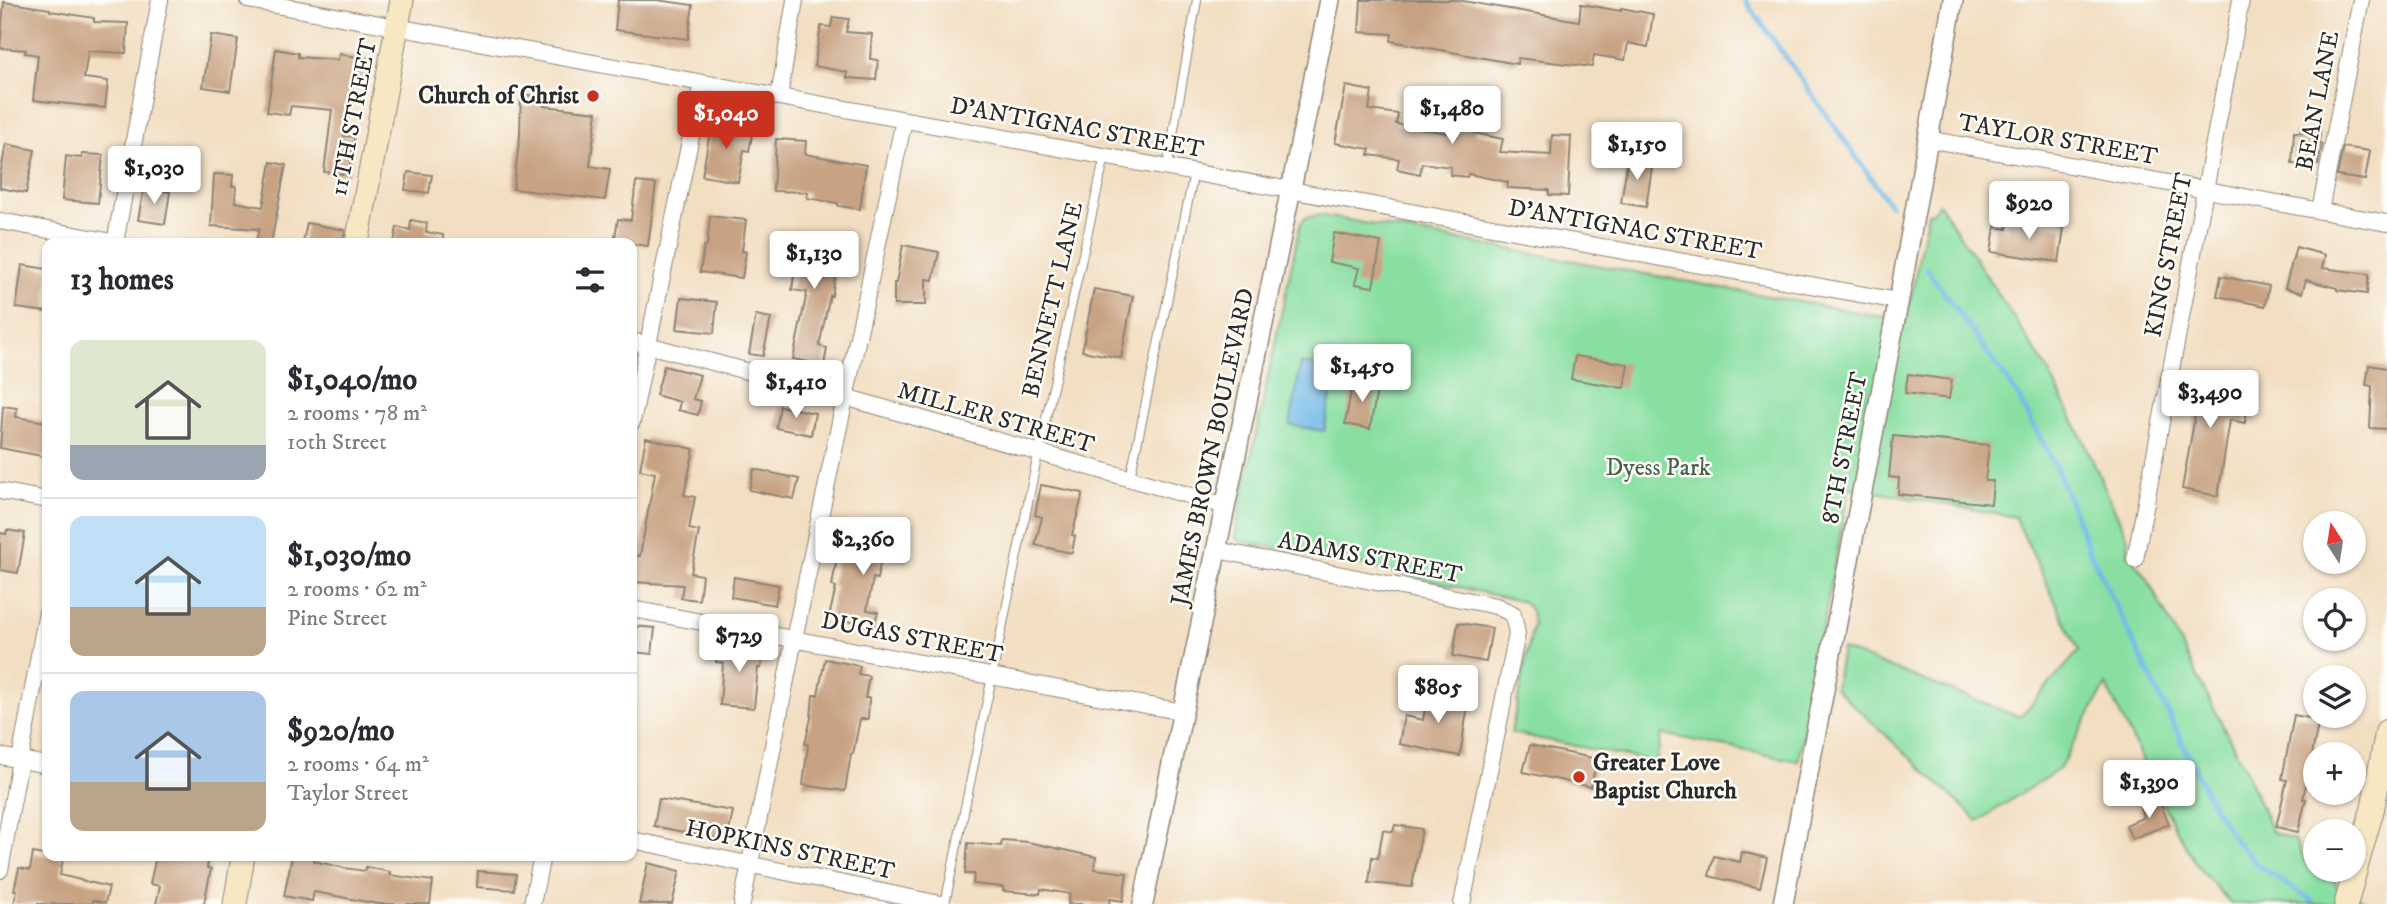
<!DOCTYPE html>
<meta charset="utf-8">
<style>
:root{--surface:#fff;--page:#f7f7f7;--text:#2b2b33;--muted:#7c7c81;--line:#e1e1e2;--accent:#c8321e}
body{margin:0;font-family:"IM FELL DW Pica",serif;background:var(--page);color:var(--text);height:100vh;display:flex;flex-direction:column;font-size:26px;white-space:nowrap}
*{box-sizing:border-box;margin:0}
p{font-size:23px;color:var(--muted)}
.icon{flex:none;width:38px;height:38px;fill:none;stroke:currentColor;stroke-width:2;stroke-linecap:round;stroke-linejoin:round}
.map{position:relative;flex:1;overflow:hidden}
.sheet{position:absolute;left:42px;top:238px;width:595px;height:623px;display:flex;flex-direction:column;background:var(--surface);border-radius:14px;box-shadow:0 2px 5px #0004}
.sheet>*{flex:none}
.needle{width:46px;rotate:348deg}
.fabs{position:absolute;left:2303px;top:511px;display:grid;gap:14px}
.fabs a{display:grid;place-items:center;width:63px;height:63px;border-radius:50%;background:var(--surface);box-shadow:0 2px 5px #0004;font-size:35px}
.price{position:absolute;translate:-50% -60px;padding:0 16px;border-radius:7px;background:#fff;color:#222;font-size:23px;line-height:46px;filter:drop-shadow(0 2px 4px #0008)}
.price::after{content:'';position:absolute;left:50%;top:42px;width:21px;height:16px;margin-left:-10px;background:inherit;clip-path:polygon(0 0,100% 0,50% 100%)}
.price.on{background:var(--accent);color:#fff}
ul{padding:0;list-style:none}
li{display:flex;align-items:center;gap:21px;height:175px;padding:0 28px}
li+li{border-top:2px solid var(--line)}
li span{display:grid;place-items:center;flex:none;width:196px;height:140px;border-radius:14px;color:#555}
li>.icon{margin-inline-start:auto}
span .icon{width:84px;height:84px;fill:#fffc;stroke-width:1}
li b{font-size:30px}
h2{display:flex;justify-content:space-between;align-items:center;height:84px;padding:0 28px;font-size:30px}
.map>svg:first-child{display:block}
.green{fill:#89dfa2;stroke:#5a8566;stroke-width:2}
.water{fill:#6fb9e8;stroke:#4d728a;stroke-width:2}
.lines{fill:none;stroke-linecap:round;stroke-linejoin:round}
.stream{stroke:#6fb9e8;stroke-width:5}
.building{fill:#c8a282}
.service-casing{stroke:#8e8476;stroke-width:10}
.minor-casing{stroke:#8e8476;stroke-width:18}
.tertiary-casing{stroke:#8e8476;stroke-width:22}
.secondary-casing{stroke:#8e8476;stroke-width:25}
.service{stroke:#fff;stroke-width:8}
.minor{stroke:#fff;stroke-width:16}
.tertiary{stroke:#fff;stroke-width:19}
.secondary{stroke:#f7e8c3;stroke-width:23}
.poi-dot{fill:#c8321e;stroke:#fdfcf7;stroke-width:2.5}
.labels{text-anchor:middle;dominant-baseline:central;stroke-width:5;stroke-linejoin:round;paint-order:stroke}
.poi-label{font-size:24px;font-weight:bold;fill:#2b2b2b;stroke:#fdfcf7;text-anchor:end}
.street-label{font-size:24px;fill:#2b2b2b;stroke:#fdfcf7}
.park-label{font-size:24px;fill:#47614f;stroke:#fdfcf7}
</style>
<div class="map">
<svg width="2387" height="904" viewBox="0 0 2387 904">
<rect width="100%" height="100%" fill="#fdfcf7"/>
<filter id="ink" filterUnits="userSpaceOnUse"><feTurbulence type="fractalNoise" baseFrequency=".0143" numOctaves="2"/><feDisplacementMap in="SourceGraphic" scale="14" xChannelSelector="R" yChannelSelector="G"/><feConvolveMatrix kernelMatrix="1 2 1 2 8 2 1 2 1" color-interpolation-filters="sRGB"/></filter>
<filter id="wash" filterUnits="userSpaceOnUse"><feTurbulence type="fractalNoise" baseFrequency=".00686" numOctaves="4" result="noise"/><feDisplacementMap in="SourceGraphic" scale="28" xChannelSelector="R" yChannelSelector="G"/><feGaussianBlur stdDeviation="1.57" result="paint"/><feColorMatrix in="noise" values="0 0 0 0 0 0 0 0 0 0 0 0 0 0 0 0 0 1.4 0 .05"/><feComposite in="paint" operator="in"/></filter>
<g filter="url(#wash)">
<rect width="100%" height="100%" fill="#f2dec1"/>
<path class="green" d="M1939,203l108,166 35,68 46,102v15l18,22 99,193 27,63 23,8c8,21 20,33 40,40l1,6 36,18h-141l-33,-37 -27,-47 -65,-135 -47,84 -81,52 -143,-133 7,-39 178,68 59,-66 -64,-134 -166,-30 -51,274 -136,-27 -6,28 -145,-29 22,-108 -2,-14 -7,-9 -162,-37 -126,-25 1,-16 63,-299 5,-7 14,-3 587,106 22,-109h4z"/>
<path class="water" d="M1301,363l35,6 -12,62 -34,-6z"/>
<g class="lines">
<path class="stream" d="M1745,0l145,205
M1927,269l90,125 41,78 31,78 122,252 23,37 23,26 55,36"/>
</g>
<g id="blocks">
<path class="building" d="M618,0h38l37,5 -5,34 -73,-9z
M1361,0h96l122,21 2,-17 40,7v-3l32,6 -5,33 -20,-4 -3,17 -31,-5 -2,12 -74,-9 -1,6 -126,-23 1,-7 -33,-2z
M4,2l46,7v2l44,7v4l34,1 -2,30 -38,-2 -4,27 24,3 -3,27 -72,-8 5,-45 -13,-2 1,-3 -26,-2z
M833,17l16,2 -3,13 26,2 -2,25 8,1 -2,20 -29,-2v-6l-33,-6 7,-40 10,1z
M211,35l27,4 -8,52 -27,-4z
M276,49l22,4v4l40,3 1,-6 31,5 -4,26 -13,-2 -9,53 10,1 -5,38 -25,-3 8,-62 -41,-4 -2,9 -22,-3z
M1346,86l26,5 -3,19 29,4 -2,10 51,9 5,-35 26,4 -4,31 29,6 -3,13 51,3 1,-20 19,1 -3,60 -19,-1v-5l-42,-2 1,-6 -40,-8 -1,3 -17,-2 1,-8 -29,-4 -2,11 -23,-5 2,-10 -30,-4 1,-6 -35,-6z
M521,95l24,1 -1,10 53,6 -7,54 20,3 -5,31 -92,-11 7,-54z
M712,121l41,8 -4,22 -5,-1 -6,32 -36,-6z
M2294,132l26,1 -1,10 3,1 -4,21 -26,-1z
M776,139l30,2 -1,13 61,11 -6,44 -22,-3v-3l-31,-5 1,-6 -35,-1z
M6,144l29,6 -9,43 -26,-5v-13z
M2343,147l27,4 -5,29 -28,-4z
M82,154l21,1 -5,48 -36,-3 4,-44 16,2z
M1628,157l25,4 -7,46 -25,-4z
M271,162l15,3 -15,78 -15,-3 3,-11 -48,-3 3,-52 19,1 -1,11h4l-1,16 28,5z
M408,172l24,3 -3,18 -24,-3z
M636,182l20,2 -8,62 -34,-4 4,-23 13,1z
M144,187l26,5 -5,32 -27,-4z
M710,216l36,4 -4,31 4,1 -4,26 -42,-6 4,-26h3z
M2008,219l56,9 -5,34 -68,-10 4,-25 12,2z
M411,220l16,3 -1,9 17,3v8h-49l3,-16 13,3z
M307,223l38,7 -2,13h-40z
M797,232l45,8 -10,56 -2,-1 -11,51 8,2 -3,17 -31,-6 14,-67 -15,-2 5,-37 -4,-1z
M1334,233l47,9 -8,45 -18,-3 4,-16 -30,-6z
M903,245l36,7 -6,28 -7,-1v26h-32v-22h2z
M2296,247l29,8 -3,13 47,6 -2,20 -30,-4v-2l-31,-8 -4,13 -17,-5z
M22,265l25,4v43l-31,-4z
M2221,276l48,10 -4,20 -48,-10z
M1094,289l39,7 -12,62 -39,-7z
M681,298l36,4 -3,31 -37,-4z
M756,315l15,3 -8,38 -14,-2z
M1575,356l53,8 -4,24 -53,-9z
M2369,365l18,3v61l-17,-1 2,-42 -6,-1z
M664,366l36,9 -7,24 8,2 -3,14 -20,-5 2,-8 -24,-7z
M1908,374l44,6 -3,19 -44,-6z
M2184,378l66,9 -5,36 -15,-3 -12,76 -36,-7 13,-73 -16,-3z
M1353,380l25,4 -8,45 -25,-5z
M3,406l14,2 -1,9 31,5v35l-47,-9z
M780,406l35,7 -4,22 -35,-7z
M1893,436l96,9 -4,36h8l-2,23 -93,-10 1,-16 -10,-1z
M646,438l48,11 -10,46 11,2 -6,32 10,2 -8,42 11,2 -3,25 -18,-2 2,-13 -51,-3v-26h8l15,-83 -15,-3z
M754,469l45,10 -5,20 -45,-9z
M1041,485l42,8 -11,42 3,1 -3,17 -37,-8 7,-28 -7,-2z
M7,530l18,3 -7,40 -18,-3v-37l6,1z
M861,533l49,7 -3,22 -26,-3 -4,20 -4,-1 -6,32 11,2 -4,15 -45,-10 7,-30 -4,-1 5,-29 20,4z
M734,577l45,8 -4,20 -44,-8z
M1458,623l34,5 -6,34 -33,-6z
M632,626l23,2 -3,26 -20,-2z
M718,642l46,6 -3,20h-3l-4,40 -34,-3 3,-42 -7,-1z
M825,659l35,7 -2,8 11,2 -4,22h4l-1,21h-8l-7,35h-2l-6,37 -42,-6 5,-40 -3,-1 6,-26 2,-23h5z
M1428,691l41,7 -9,58 -61,-12 5,-28 19,4z
M2294,715l25,5 -16,79h3l-8,33 -22,-5 11,-47 -5,-1z
M1530,745l67,14 -6,28 -68,-15z
M659,799l74,12 -6,30 -73,-15z
M2159,800l10,24 -37,15 -6,-14 18,-8 -4,-9z
M1395,825l27,4 -10,58 -43,-4 3,-26 6,1 5,-28 10,2z
M1002,840l26,2 68,15 -2,12 33,4 -4,28 -13,-2 -1,5h-41l2,-10 -29,-5 -1,5 -37,-3v-4l-30,-3 1,-10h-9l3,-31 33,3z
M1742,852l25,6 -7,30 -51,-12 5,-20 26,6z
M33,853l30,6 -3,16 49,12 -4,16 -12,-3v4h-79l3,-14h-3l5,-22 11,2z
M156,856h53l-2,12 4,1 -7,35h-48l4,-18 -10,-2z
M292,856h23l-1,5 30,7 21,3 1,-4 24,5 -1,3 44,6 -3,23h-52l-64,-12 -2,9 -28,-5z
M648,863l32,8 -8,33h-33z
M478,871l38,3 -2,16 -37,-3z"/>
</g>
</g>
<g filter="url(#ink)">
<use href="#blocks" fill-opacity="0" stroke="#8e8476" stroke-width="2"/>
<g class="lines">
<defs>
<path id="service" d="M1167,168l30,-168
M1130,478l64,-305
M945,904l93,-450 67,-298"/>
<path id="minor" d="M248,0l1650,301
M779,97l16,-97
M1927,139l460,84
M2320,211l41,-211
M0,221l118,22
M115,243l45,-243
M632,341l213,56 381,109
M632,422l70,-339
M0,491l47,9
M1217,550l279,56 17,8 4,20 -55,270
M2135,560l106,-560
M632,609l551,103
M0,756l47,9
M632,840l308,64
M0,870l47,-258
M532,904l10,-48
M742,904l52,-265 110,-519"/>
<path id="tertiary" d="M1143,904l187,-904
M1783,904l119,-621 51,-283"/>
<path id="secondary" d="M357,243l45,-243
M235,904l8,-48
M2346,904l27,-97 14,-76"/>
</defs>
<use href="#service" class="service-casing"/>
<use href="#minor" class="minor-casing"/>
<use href="#tertiary" class="tertiary-casing"/>
<use href="#secondary" class="secondary-casing"/>
<use href="#service" class="service"/>
<use href="#minor" class="minor"/>
<use href="#tertiary" class="tertiary"/>
<use href="#secondary" class="secondary"/>
</g>
</g>
<g class="poi-dot">
<circle cx="593" cy="96" r="7"/>
<circle cx="1579" cy="777" r="7"/>
</g>
<g class="labels">
<g class="poi-label">
<text x="579" y="96">Church of Christ</text>
<text x="1593" y="763" text-anchor="start">Greater Love<tspan x="1593" dy="28">Baptist Church</tspan></text>
</g>
<g class="street-label">
<text transform="translate(2318 101) rotate(-79)">BEAN LANE</text>
<text transform="translate(354 117) rotate(-79)">11TH STREET</text>
<text transform="translate(1077 128) rotate(10)">D'ANTIGNAC STREET</text>
<text transform="translate(2058 140) rotate(10)">TAYLOR STREET</text>
<text transform="translate(1635 230) rotate(10)">D'ANTIGNAC STREET</text>
<text transform="translate(2169 255) rotate(-79)">KING STREET</text>
<text transform="translate(1053 300) rotate(-77)">BENNETT LANE</text>
<text transform="translate(996 418) rotate(16)">MILLER STREET</text>
<text transform="translate(1213 447) rotate(-78)">JAMES BROWN BOULEVARD</text>
<text transform="translate(1845 448) rotate(-79)">8TH STREET</text>
<text transform="translate(1370 558) rotate(11)">ADAMS STREET</text>
<text transform="translate(912 638) rotate(11)">DUGAS STREET</text>
<text transform="translate(790 850) rotate(12)">HOPKINS STREET</text>
</g>
<g class="park-label">
<text x="1658" y="468">Dyess Park</text>
</g>
</g>
</svg>
<div class="fabs">
<a><svg class="needle" viewBox="-14 -14 28 28"><path d="M0-13l5 13h-10z" fill="#e53935"/><path d="M0 13l5-13h-10z" fill="#7c7c81"/></svg></a>
<a><svg class="icon" aria-label="locate" viewBox="0 0 24 24"><circle cx="12" cy="12" r="6"/><path d="M12 2v4M12 18v4M2 12h4M18 12h4"/></svg></a>
<a><svg class="icon" aria-label="layers" viewBox="0 0 24 24"><path d="M12 4l9 5-9 5-9-5zM3 14l9 5 9-5"/></svg></a>
<a>+</a>
<a>−</a>
</div>
<b class="price" style="left:1452px;top:146px">$1,480</b>
<b class="price on" style="left:726px;top:151px">$1,040</b>
<b class="price" style="left:1637px;top:182px">$1,150</b>
<b class="price" style="left:154px;top:206px">$1,030</b>
<b class="price" style="left:2029px;top:241px">$920</b>
<b class="price" style="left:814px;top:291px">$1,130</b>
<b class="price" style="left:1362px;top:404px">$1,450</b>
<b class="price" style="left:796px;top:420px">$1,410</b>
<b class="price" style="left:2210px;top:430px">$3,490</b>
<b class="price" style="left:863px;top:577px">$2,360</b>
<b class="price" style="left:739px;top:674px">$729</b>
<b class="price" style="left:1438px;top:725px">$805</b>
<b class="price" style="left:2149px;top:820px">$1,390</b>
<section class="sheet">
<h2>13 homes<svg class="icon" aria-label="filters" viewBox="0 0 24 24"><path d="M4 7h16M4 17h16"/><circle cx="9" cy="7" r="2"/><circle cx="15" cy="17" r="2"/></svg></h2>
<ul>
<li><span style="background:linear-gradient(#dfe7d0 75%,#9aa5b1 0)"><svg class="icon" aria-label="home" viewBox="0 0 24 24"><path d="M3 11l9-7 9 7M6 9v11h12V9"/></svg></span><div><b>$1,040/mo</b><p>2 rooms · 78 m²</p><p>10th Street</p></div></li>
<li><span style="background:linear-gradient(#bfe0f5 65%,#b9a48a 0)"><svg class="icon" aria-label="home" viewBox="0 0 24 24"><path d="M3 11l9-7 9 7M6 9v11h12V9"/></svg></span><div><b>$1,030/mo</b><p>2 rooms · 62 m²</p><p>Pine Street</p></div></li>
<li><span style="background:linear-gradient(#a9c7e8 65%,#b9a48a 0)"><svg class="icon" aria-label="home" viewBox="0 0 24 24"><path d="M3 11l9-7 9 7M6 9v11h12V9"/></svg></span><div><b>$920/mo</b><p>2 rooms · 64 m²</p><p>Taylor Street</p></div></li>
</ul>
</section>
</div>
